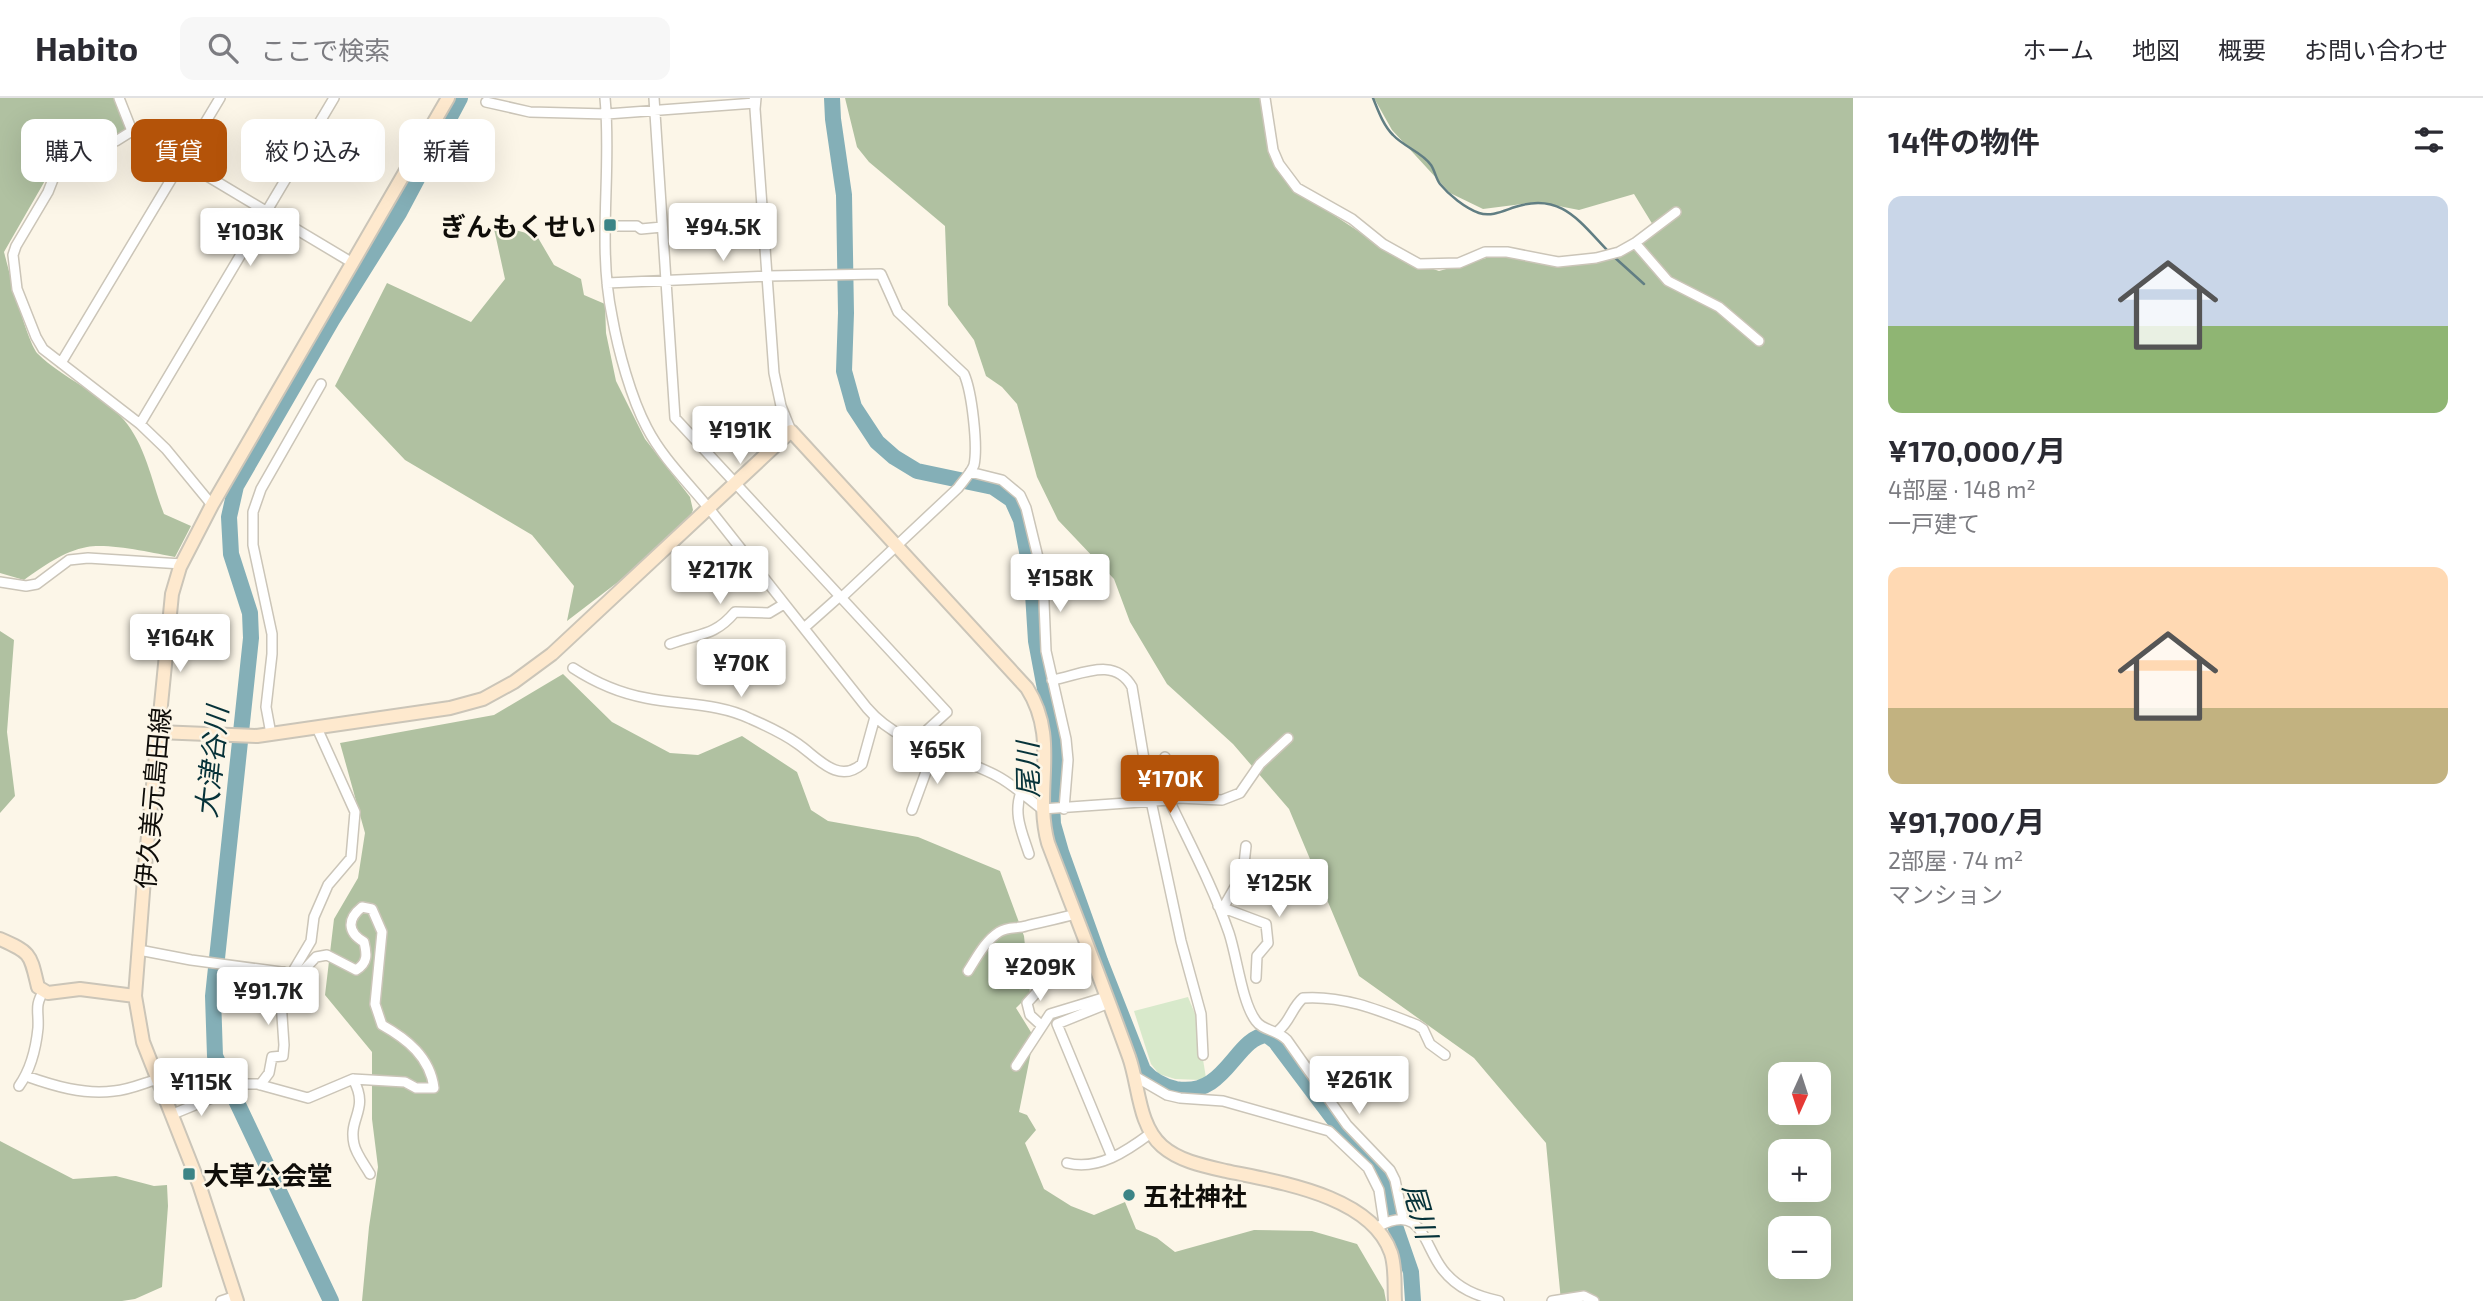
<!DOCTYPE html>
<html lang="ja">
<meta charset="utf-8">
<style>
:root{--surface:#fff;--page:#f7f7f7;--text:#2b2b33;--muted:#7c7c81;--line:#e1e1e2;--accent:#b45309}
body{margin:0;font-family:"Exo 2","Noto Sans JP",sans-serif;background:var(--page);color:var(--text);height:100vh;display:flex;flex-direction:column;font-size:26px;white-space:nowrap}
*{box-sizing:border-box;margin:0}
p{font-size:23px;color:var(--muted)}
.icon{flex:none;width:38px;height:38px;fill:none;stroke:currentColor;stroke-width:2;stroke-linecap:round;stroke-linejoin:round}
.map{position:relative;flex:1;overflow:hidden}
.details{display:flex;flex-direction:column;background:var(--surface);width:630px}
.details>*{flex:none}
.guide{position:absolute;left:21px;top:21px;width:665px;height:63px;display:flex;gap:14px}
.needle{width:46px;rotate:183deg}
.buttons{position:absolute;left:1768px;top:964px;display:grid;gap:14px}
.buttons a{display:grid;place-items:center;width:63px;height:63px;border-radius:14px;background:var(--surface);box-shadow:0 7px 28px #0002;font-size:35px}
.price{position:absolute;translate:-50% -60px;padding:0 16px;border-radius:7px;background:#fff;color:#222;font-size:23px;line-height:46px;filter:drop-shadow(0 2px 4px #0008)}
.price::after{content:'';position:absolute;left:50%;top:42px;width:21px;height:16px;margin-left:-10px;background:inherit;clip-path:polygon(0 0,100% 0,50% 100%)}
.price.selected{background:var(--accent);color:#fff}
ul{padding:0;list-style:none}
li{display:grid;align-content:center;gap:14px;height:371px;padding:0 35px}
li span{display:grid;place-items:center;height:217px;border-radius:14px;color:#555}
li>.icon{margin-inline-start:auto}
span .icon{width:126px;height:126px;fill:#fffc;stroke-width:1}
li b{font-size:30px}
h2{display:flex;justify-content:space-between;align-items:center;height:84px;padding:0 35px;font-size:30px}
.chip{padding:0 24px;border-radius:14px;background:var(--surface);box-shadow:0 7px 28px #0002;font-size:24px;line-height:63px}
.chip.selected{background:var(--accent);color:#fff}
header{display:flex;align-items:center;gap:42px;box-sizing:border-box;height:98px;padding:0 35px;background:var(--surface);border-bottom:2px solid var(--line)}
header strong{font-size:33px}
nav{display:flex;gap:38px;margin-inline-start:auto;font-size:24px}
.search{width:490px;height:63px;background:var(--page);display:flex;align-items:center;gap:18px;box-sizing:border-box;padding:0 24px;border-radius:14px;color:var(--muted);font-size:26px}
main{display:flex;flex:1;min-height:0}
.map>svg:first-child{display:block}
.green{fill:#d8e9cb}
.forest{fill:#b0c1a1;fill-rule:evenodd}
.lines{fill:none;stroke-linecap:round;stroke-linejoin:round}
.stream{stroke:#617e83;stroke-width:2.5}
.river{stroke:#84afb7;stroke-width:16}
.street-casing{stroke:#cbc5b8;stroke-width:12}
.secondary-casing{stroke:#cbc5b8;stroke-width:16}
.street{stroke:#fff;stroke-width:9}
.secondary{stroke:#fee9ce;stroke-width:12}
.poi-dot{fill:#3c8486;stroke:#fcf6e8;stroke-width:2.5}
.labels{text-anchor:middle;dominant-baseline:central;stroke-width:5;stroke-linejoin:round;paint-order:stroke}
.poi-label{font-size:26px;font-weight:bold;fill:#0f0d09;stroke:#fcf6e8;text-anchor:start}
.street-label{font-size:26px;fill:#0f0d09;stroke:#fcf6e8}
.water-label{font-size:28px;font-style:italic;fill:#063239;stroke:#fcf6e8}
</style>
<header>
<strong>Habito</strong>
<div class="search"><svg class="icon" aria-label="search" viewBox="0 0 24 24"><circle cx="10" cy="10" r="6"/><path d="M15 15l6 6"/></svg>ここで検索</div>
<nav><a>ホーム</a><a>地図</a><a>概要</a><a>お問い合わせ</a></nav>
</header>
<main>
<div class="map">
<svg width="1853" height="1203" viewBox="0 0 1853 1203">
<rect width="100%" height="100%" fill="#fcf6e8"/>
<path class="green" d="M1188,899l8,19 10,62 -5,2 -26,-1 -16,-5 -8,-10 -17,-53z"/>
<path class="forest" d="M0,0h116l13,30 -16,9 -31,6 -12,5 -16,17 -50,87c5,19 23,90 34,102 23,23 66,41 86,66 22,26 28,63 40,94l27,12 -16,31c-22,-4 -66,-14 -88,-10 -23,4 -45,20 -63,33l-24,-7z
M845,0h421l9,70 48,40 73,48 43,15 58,-16 42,6h49l45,-11 23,-20 -22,-36 -55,16 -41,-8 -55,7 -33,-16 -58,-63 -18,-32h479v1203h-292l-15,-158 -72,-85 -115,-82 -70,-167 -56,-65 -66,-60 -37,-62 -16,-43 -56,-59 -21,-43 -20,-73 -15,-17 -16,-11 -12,-36 -26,-35 -3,-79 -76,-64 -12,-15zM1780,976h38v39h-38zM1780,1054h38v38h-38zM1780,1130h38v39h-38z
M493,126l44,12 17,29 27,14 3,16 21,9 1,29 10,48 29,58 45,58 3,13 -5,12 -70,60 -51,39 7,-35 -42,-51 -127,-75 -70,-74 52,-103 84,39 34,-43z
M0,533l14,9 -7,92 8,64 -15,17z
M563,576l49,48 58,31 28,2 44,-19 55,36 14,38 17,11 90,16 82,34 24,65 6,58 -14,14 18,29 -15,75 8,3 9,15 -11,13 19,46 27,17 23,9 31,-13 11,27 21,9 18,14 79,-22 58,1 45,13 27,46 2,11h-1024l7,-74 9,-60 -6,-48v-67l-47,-57 9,-76 24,-41 7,-45 -25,-90 154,-28z
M0,1043l73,38 43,-3 38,10 13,-1 1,21 -6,81 -27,12 -13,2h-122z"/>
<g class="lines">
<path class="stream" d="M1373,0c5,12 10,27 20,37 11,12 29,17 38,30 4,6 5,14 9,19 9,11 25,24 39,29 12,4 24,-2 36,-6 46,-15 64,14 93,44
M1613,158l31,28"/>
<path class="river" d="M832,0l1,21 11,76 2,118 -2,58 10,36 23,35 17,15 23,14 76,16 19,13 9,20 11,58 4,63 21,112 -5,49 1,22 8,28 39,109 43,109c9,10 19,16 33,19 50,9 59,-52 91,-54l8,6 72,96 36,37 5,14 4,29 19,55 2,29
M331,1203l-116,-245 -2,-60 38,-358 -1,-25 -19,-59 -2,-37 7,-31 96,-166 67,-107 61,-115"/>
<defs>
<path id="street" d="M119,0l13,33 -16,10 -24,2 -23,11 -10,10 -11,28 -32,54 -3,9 4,34 19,48 7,12 97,75 26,25 46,56
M605,0c7,72 -8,146 7,218 6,34 19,82 35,112 17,33 45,58 68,88 51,64 101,128 152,192 33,39 87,45 130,68 17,9 30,22 45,33l127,-9c21,44 44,87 60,133 8,24 13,70 27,88 7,10 20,8 31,19l60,85 43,45 5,10 8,38
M654,0l21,320 272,294 -33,30
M756,0l-1,11 19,264 7,33 10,25
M1265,0l8,52 6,14 18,24 55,31 31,25 36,20 40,-1 26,-11h22l51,10 38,-4 23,-6 16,-9 41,-31
M486,4l44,10 77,2 148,-11 -1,-3
M132,33l219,131
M605,128h32l4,3 21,-2
M1635,145l33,38 51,26 40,34
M607,185l160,-7 114,-2 17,38 66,62c8,18 14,72 10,91 -3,8 -11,16 -16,23l-117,110
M61,265l159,-265
M140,326l194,-326
M970,374l32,8 18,15 6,13 17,70 3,73 20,88 2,21 -4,49
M0,484l26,4 11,-2 32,-24 19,-2 94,6
M804,530l36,-32
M670,546c29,-11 44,-7 65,-32l34,1 15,-9
M573,570c23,15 46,25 73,30 35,7 73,5 105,21 16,7 33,15 47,25 19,13 40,41 64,20l13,-47
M1052,582c27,-4 62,-25 80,7l19,114 30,140 20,73 2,41
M271,636l-5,-27 6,-53v-20l-19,-89v-33l8,-23 60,-105
M1165,659l8,24v18
M1021,694c-8,22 1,40 8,62
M1169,702l9,-2 44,2 18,-7 20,-29 28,-26
M912,712l22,-60
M1218,808l48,18 2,19 -11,13 -1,22
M1223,810l20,-35 3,-27
M139,852l52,10 105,14
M968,873c9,-14 17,-30 31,-39 9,-6 18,-3 27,-6 16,-4 32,-7 49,-12
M292,875l19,-32 3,-24 14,-32 23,-27 4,-46 -38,-84
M1109,905l-52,21 55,133
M1042,928l-12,-11 -3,-12 31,-34 15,2 21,-6
M1278,933c12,-9 14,-24 25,-33 40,-3 78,13 114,27l6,4 7,15 15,11
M1016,968l34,-52 56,-17
M26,978c28,10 58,19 88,15 15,-1 30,-8 44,-12
M1136,979l31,18 13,3 43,3 106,30 39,37 11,22 5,33
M353,981c17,31 -5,38 1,65 2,10 11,21 16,30
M260,987l9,-12 3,-16 11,-1 1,-11 -3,-44 3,-29
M19,988c12,-17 17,-38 19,-58 1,-18 -4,-21 6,-38
M173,1016l73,-30h11l51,14 45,-19 52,3 11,6h18c-4,-31 -27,-49 -52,-63l-7,-21 7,-72 -10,-23 -10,-2c-15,12 -15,25 2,35 3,12 4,21 -8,28l-29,-15 -11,2 -16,17
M1067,1065c31,8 60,-12 84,-30
M1379,1128c44,-23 44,19 64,44 15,19 34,26 56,31
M221,1203l15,-5
M1552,1203l32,-5 10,5"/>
<path id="secondary" d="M158,634l99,4 193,-28 33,-9 31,-17 38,-28 239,-223 236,257c33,52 6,100 21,155 27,71 55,142 81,214 10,28 9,68 33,89 17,15 42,20 64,25 51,11 145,24 165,82 5,15 3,32 4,48
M0,841c32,14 30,15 38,48l10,6 32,-4 55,7
M237,1203l-38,-117 -56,-142 -8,-46 10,-130 27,-272 8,-27 32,-62 236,-407"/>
</defs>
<use href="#street" class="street-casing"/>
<use href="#secondary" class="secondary-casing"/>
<use href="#street" class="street"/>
<use href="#secondary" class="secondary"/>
</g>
<g class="poi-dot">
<rect x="603" y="120" width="14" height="14" rx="3.5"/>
<rect x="182" y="1069" width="14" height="14" rx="3.5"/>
<circle cx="1129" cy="1097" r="7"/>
</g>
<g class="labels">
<g class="poi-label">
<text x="596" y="127" text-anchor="end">ぎんもくせい</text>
<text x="203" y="1076">大草公会堂</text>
<text x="1143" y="1097">五社神社</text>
</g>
<g class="street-label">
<text transform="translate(152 700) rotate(-85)">伊久美元島田線</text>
</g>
<g class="water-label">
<text transform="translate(211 664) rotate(-84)">大津谷川</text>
<text transform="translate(1027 672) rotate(-91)">尾川</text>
<text transform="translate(1421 1113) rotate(74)">尾川</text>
</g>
</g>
</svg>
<div class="buttons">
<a><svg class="needle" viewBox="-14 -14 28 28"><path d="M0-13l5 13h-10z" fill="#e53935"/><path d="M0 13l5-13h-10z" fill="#7c7c81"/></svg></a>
<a>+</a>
<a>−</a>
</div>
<b class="price" style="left:723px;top:165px">¥94.5K</b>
<b class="price" style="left:250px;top:170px">¥103K</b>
<b class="price" style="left:740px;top:368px">¥191K</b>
<b class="price" style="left:720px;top:508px">¥217K</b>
<b class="price" style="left:1060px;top:516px">¥158K</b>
<b class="price" style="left:180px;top:576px">¥164K</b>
<b class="price" style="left:741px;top:601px">¥70K</b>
<b class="price" style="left:937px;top:688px">¥65K</b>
<b class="price selected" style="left:1170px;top:717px">¥170K</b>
<b class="price" style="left:1279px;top:821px">¥125K</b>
<b class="price" style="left:1040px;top:905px">¥209K</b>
<b class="price" style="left:268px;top:929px">¥91.7K</b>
<b class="price" style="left:1359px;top:1018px">¥261K</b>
<b class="price" style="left:201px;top:1020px">¥115K</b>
<div class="guide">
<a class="chip">購入</a>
<a class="chip selected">賃貸</a>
<a class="chip">絞り込み</a>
<a class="chip">新着</a>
</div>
</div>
<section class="details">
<h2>14件の物件<svg class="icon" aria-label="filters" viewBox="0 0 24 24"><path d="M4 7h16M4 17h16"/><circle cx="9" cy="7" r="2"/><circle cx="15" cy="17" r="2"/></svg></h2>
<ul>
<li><span style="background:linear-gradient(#c9d6e8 60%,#8fb573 0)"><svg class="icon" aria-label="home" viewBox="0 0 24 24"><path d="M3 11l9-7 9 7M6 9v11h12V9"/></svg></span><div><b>¥170,000/月</b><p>4部屋 · 148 m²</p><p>一戸建て</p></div></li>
<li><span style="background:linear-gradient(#ffd9b3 65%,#c2b280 0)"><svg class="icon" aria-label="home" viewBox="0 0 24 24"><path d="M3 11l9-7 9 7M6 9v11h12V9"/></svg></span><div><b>¥91,700/月</b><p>2部屋 · 74 m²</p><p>マンション</p></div></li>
</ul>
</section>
</main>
